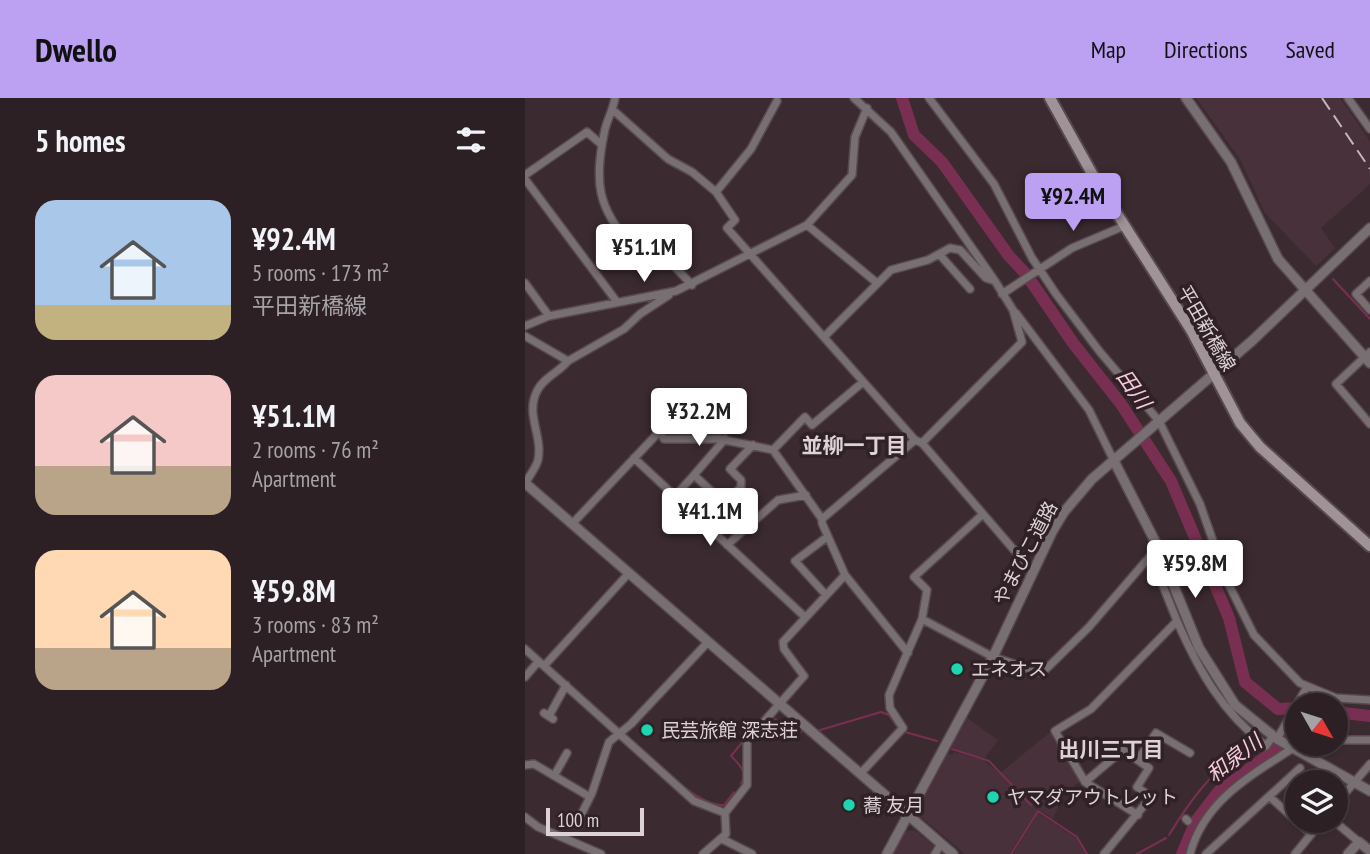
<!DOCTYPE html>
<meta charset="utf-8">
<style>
:root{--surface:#2c2025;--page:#382d32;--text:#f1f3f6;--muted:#a6a3a7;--line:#483e42;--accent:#bca0f2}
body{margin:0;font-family:"PT Sans Narrow","Noto Sans JP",sans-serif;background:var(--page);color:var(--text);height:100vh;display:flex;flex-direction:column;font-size:26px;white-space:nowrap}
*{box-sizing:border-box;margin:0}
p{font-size:23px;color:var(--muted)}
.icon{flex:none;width:38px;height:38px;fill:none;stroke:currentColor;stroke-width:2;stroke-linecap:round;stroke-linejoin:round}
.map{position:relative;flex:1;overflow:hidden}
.side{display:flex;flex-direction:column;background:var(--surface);width:525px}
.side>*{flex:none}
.needle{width:46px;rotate:129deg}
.controls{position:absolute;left:760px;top:595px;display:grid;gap:14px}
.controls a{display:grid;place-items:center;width:63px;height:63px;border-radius:50%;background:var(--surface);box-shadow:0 2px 5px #0004,0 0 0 2px var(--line);font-size:35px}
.scale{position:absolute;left:21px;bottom:18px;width:98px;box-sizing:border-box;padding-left:7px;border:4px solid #ddd2d6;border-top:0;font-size:19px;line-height:24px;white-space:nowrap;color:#ddd2d6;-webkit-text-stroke:5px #302127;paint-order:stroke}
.price{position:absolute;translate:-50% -60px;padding:0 16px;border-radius:7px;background:#fff;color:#222;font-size:23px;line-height:46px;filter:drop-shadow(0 2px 4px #0008)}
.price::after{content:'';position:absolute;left:50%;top:42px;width:21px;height:16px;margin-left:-10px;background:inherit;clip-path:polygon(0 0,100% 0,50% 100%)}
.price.active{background:var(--accent);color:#111}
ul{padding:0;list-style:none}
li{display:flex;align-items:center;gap:21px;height:175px;padding:0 35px}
li span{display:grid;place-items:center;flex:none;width:196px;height:140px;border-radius:21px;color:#555}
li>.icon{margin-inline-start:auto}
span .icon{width:84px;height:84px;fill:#fffc;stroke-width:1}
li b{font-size:30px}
h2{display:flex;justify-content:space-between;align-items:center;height:84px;padding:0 35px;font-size:30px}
header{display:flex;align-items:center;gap:42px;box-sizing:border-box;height:98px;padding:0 35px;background:var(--accent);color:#111}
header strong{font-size:33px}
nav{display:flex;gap:38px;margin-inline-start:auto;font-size:24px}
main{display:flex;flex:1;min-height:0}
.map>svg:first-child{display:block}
.built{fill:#48313a}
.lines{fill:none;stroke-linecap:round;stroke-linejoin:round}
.stream{stroke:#792f51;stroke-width:2}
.river{stroke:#792f51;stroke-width:12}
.minor-casing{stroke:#58494f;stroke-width:10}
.tertiary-casing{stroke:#58494f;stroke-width:12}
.secondary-casing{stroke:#58494f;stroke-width:14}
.minor{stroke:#786f72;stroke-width:7}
.tertiary{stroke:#786f72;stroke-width:9}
.secondary{stroke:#a09397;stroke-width:10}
.rail{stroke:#c2b6ba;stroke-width:2;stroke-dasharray:14 7;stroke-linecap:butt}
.poi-dot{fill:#1cd5b1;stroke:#302127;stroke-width:2.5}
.labels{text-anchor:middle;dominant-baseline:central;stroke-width:7;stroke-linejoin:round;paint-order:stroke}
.street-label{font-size:19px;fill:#ddd2d6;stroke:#302127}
.poi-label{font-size:19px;fill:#ddd2d6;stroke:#302127;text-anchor:start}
.water-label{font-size:21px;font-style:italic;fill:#faccdd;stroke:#302127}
.neighbourhood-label{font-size:21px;font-weight:bold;fill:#ddd2d6;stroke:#302127}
</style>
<header>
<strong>Dwello</strong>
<nav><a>Map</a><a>Directions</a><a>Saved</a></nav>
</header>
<main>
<section class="side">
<h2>5 homes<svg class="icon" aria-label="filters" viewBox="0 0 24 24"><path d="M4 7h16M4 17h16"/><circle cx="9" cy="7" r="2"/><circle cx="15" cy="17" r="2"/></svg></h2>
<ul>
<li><span style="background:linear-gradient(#a9c7e8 75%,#c2b280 0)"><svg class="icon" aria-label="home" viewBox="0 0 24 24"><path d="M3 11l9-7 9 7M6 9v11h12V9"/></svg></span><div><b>¥92.4M</b><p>5 rooms · 173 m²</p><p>平田新橋線</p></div></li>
<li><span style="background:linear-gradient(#f6c9c9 65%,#b9a48a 0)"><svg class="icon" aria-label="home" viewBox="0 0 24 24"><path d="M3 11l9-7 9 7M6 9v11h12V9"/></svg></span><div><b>¥51.1M</b><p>2 rooms · 76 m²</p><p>Apartment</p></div></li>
<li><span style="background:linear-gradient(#ffd9b3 70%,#b9a48a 0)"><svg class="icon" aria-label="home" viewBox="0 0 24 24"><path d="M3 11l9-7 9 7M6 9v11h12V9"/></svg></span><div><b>¥59.8M</b><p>3 rooms · 83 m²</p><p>Apartment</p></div></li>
</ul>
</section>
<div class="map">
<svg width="845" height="756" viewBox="0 0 845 756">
<rect width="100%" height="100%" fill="#3b2b31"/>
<path class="built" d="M671,0h144l30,43v43l-49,44 14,20 -19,18 -51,-53 -25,-54z
M442,620l31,22 -13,18 -16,-3 -18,-8z
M528,632l8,21 20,30 -18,13 -10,25 -15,-10 -29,45h-44l-45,-38 -1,-9 29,-53 4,1 2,-3 29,8 17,13z
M513,715l39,26 9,15h-73z
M389,732l20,16 -3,8h-38l13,-23z"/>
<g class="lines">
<path class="stream" d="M808,181l37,40
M39,581l54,49
M250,621l11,8 15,5
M295,632l61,-18 8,3 9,13
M380,634l32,9
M114,649c20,17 59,60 85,58l10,-13
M427,651l37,12 42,44
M721,664l3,5
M216,686c7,-12 -2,-20 -10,-28l36,-44
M644,737c19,-31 39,-59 69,-82l2,2
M486,756l27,-43 39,26 10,17
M612,756l29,-16"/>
<path class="river" d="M377,0l12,37 28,27 67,94 17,18 47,69 48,61 50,77 58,137 16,64 33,27 19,-1
M810,614l35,4
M657,756l14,-33 23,-30 78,-57"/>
<defs>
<path id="minor" d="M90,0c-2,13 -9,23 -11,36 -10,48 -6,74 26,110l29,6 33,35
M329,0l37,34 104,149
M404,0l65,86 38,74 24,36 44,58 59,69 41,83 27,77 27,54 46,48 36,15 34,2
M823,0l22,31
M88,12l55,49 24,13 24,20 19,28 -8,8 188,212 7,3 111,129
M0,77l62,-43 15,13
M0,81l92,123
M191,94l35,-43 26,-48
M282,127l70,58
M414,156l31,35
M845,183l-14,13 14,16
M0,185l24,33
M477,196l70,-46 52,-22
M491,215l73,97 25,51
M0,228l24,-10 127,-25 131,-66 45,-50 3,-38 12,-29
M0,238l43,25c-10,12 -24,16 -31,30 -12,24 6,44 1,69 -2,8 -9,16 -13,24
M300,238l66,-66 37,-10 22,-12 10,2 26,28 9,3 18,29 9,32 -100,101
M845,254l-34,32 34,40
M43,263l56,-32 16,-15 29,-19
M248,352l32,-33 7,8 51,-43
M109,360l171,159
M169,377l31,-36
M150,398l19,-21 31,29 16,-17v-7l-11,-11 23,-24
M47,426l87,-92 5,7h56l53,11 49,69
M202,447l51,-45 28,-5
M626,458l26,65
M301,497l-31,-34 32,-24
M397,521l71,38 49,16 47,-46 69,-80
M0,551l169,152 31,12
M383,555l-63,-78 -23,-52v-4l93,-79
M19,568l85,-93
M0,579l13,-15
M19,615l9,6
M24,618l17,-31
M752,641l30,-52
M810,642h35
M785,659l10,-13
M614,660l17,-25 34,20
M0,667l9,-1 56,33
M335,676l43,-46 -13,-20 -1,-13 33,-76 5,-29 -13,-13 69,-63
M29,678l13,-23
M560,684l38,-32 26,18 -12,19 14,10 -47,57
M746,700l40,36
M810,707l35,-41
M57,715l10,-20 17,-51 22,-18 77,-82
M613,717l-53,-33 -30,-51 36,-22 86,-88c22,50 45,91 89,125l7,-10
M0,719l13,10 63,27
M661,721l2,2
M809,723l25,21
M197,741l30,15
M178,756l23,-20 -1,-21 22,-28v-44l57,-65 -20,-27 -1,-7 62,-67
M410,756l6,-10
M665,756c14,-53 60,-78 103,-106
M681,756l94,-86
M770,756l27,-33"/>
<path id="tertiary" d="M661,0l45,64 47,97 92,104
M589,363l44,86 41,101 36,57 42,34 93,52
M0,385l428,371
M362,756l106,-197 59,-125 12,-20 28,-33 161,-139 117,-112
M823,756l11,-12 11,9"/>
<path id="secondary" d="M525,0l45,81 96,151 49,93 20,24 110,99"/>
</defs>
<use href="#minor" class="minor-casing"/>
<use href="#tertiary" class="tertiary-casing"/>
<use href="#secondary" class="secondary-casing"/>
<use href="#minor" class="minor"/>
<use href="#tertiary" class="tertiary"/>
<use href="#secondary" class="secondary"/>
<path class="rail" d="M797,0l48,71"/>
</g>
<g class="poi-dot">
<circle cx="432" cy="571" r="7"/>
<circle cx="122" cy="632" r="7"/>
<circle cx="468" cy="699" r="7"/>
<circle cx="324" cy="707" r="7"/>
</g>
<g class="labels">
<g class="street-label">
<text transform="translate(682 230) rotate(60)">平田新橋線</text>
<text transform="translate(500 455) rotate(-62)">やまびこ道路</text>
</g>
<g class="poi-label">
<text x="446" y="571">エネオス</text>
<text x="136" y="632">民芸旅館 深志荘</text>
<text x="482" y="699">ヤマダアウトレット</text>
<text x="338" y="707">蕎 友月</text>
</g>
<g class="water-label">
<text transform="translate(609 291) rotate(55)">田川</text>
<text transform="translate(709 660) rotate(-38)">和泉川</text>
</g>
<g class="neighbourhood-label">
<text x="329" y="347">並柳一丁目</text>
<text x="586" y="651">出川三丁目</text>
</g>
</g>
</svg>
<div class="controls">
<a><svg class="needle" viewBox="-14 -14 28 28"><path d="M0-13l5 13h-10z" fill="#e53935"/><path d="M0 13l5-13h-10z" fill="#a6a3a7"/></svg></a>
<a><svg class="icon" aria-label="layers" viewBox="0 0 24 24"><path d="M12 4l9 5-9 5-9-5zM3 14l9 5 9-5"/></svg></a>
</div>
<div class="scale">100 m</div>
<b class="price active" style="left:548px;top:135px">¥92.4M</b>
<b class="price" style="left:119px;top:186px">¥51.1M</b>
<b class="price" style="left:174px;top:350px">¥32.2M</b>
<b class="price" style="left:185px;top:450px">¥41.1M</b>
<b class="price" style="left:670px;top:502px">¥59.8M</b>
</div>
</main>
